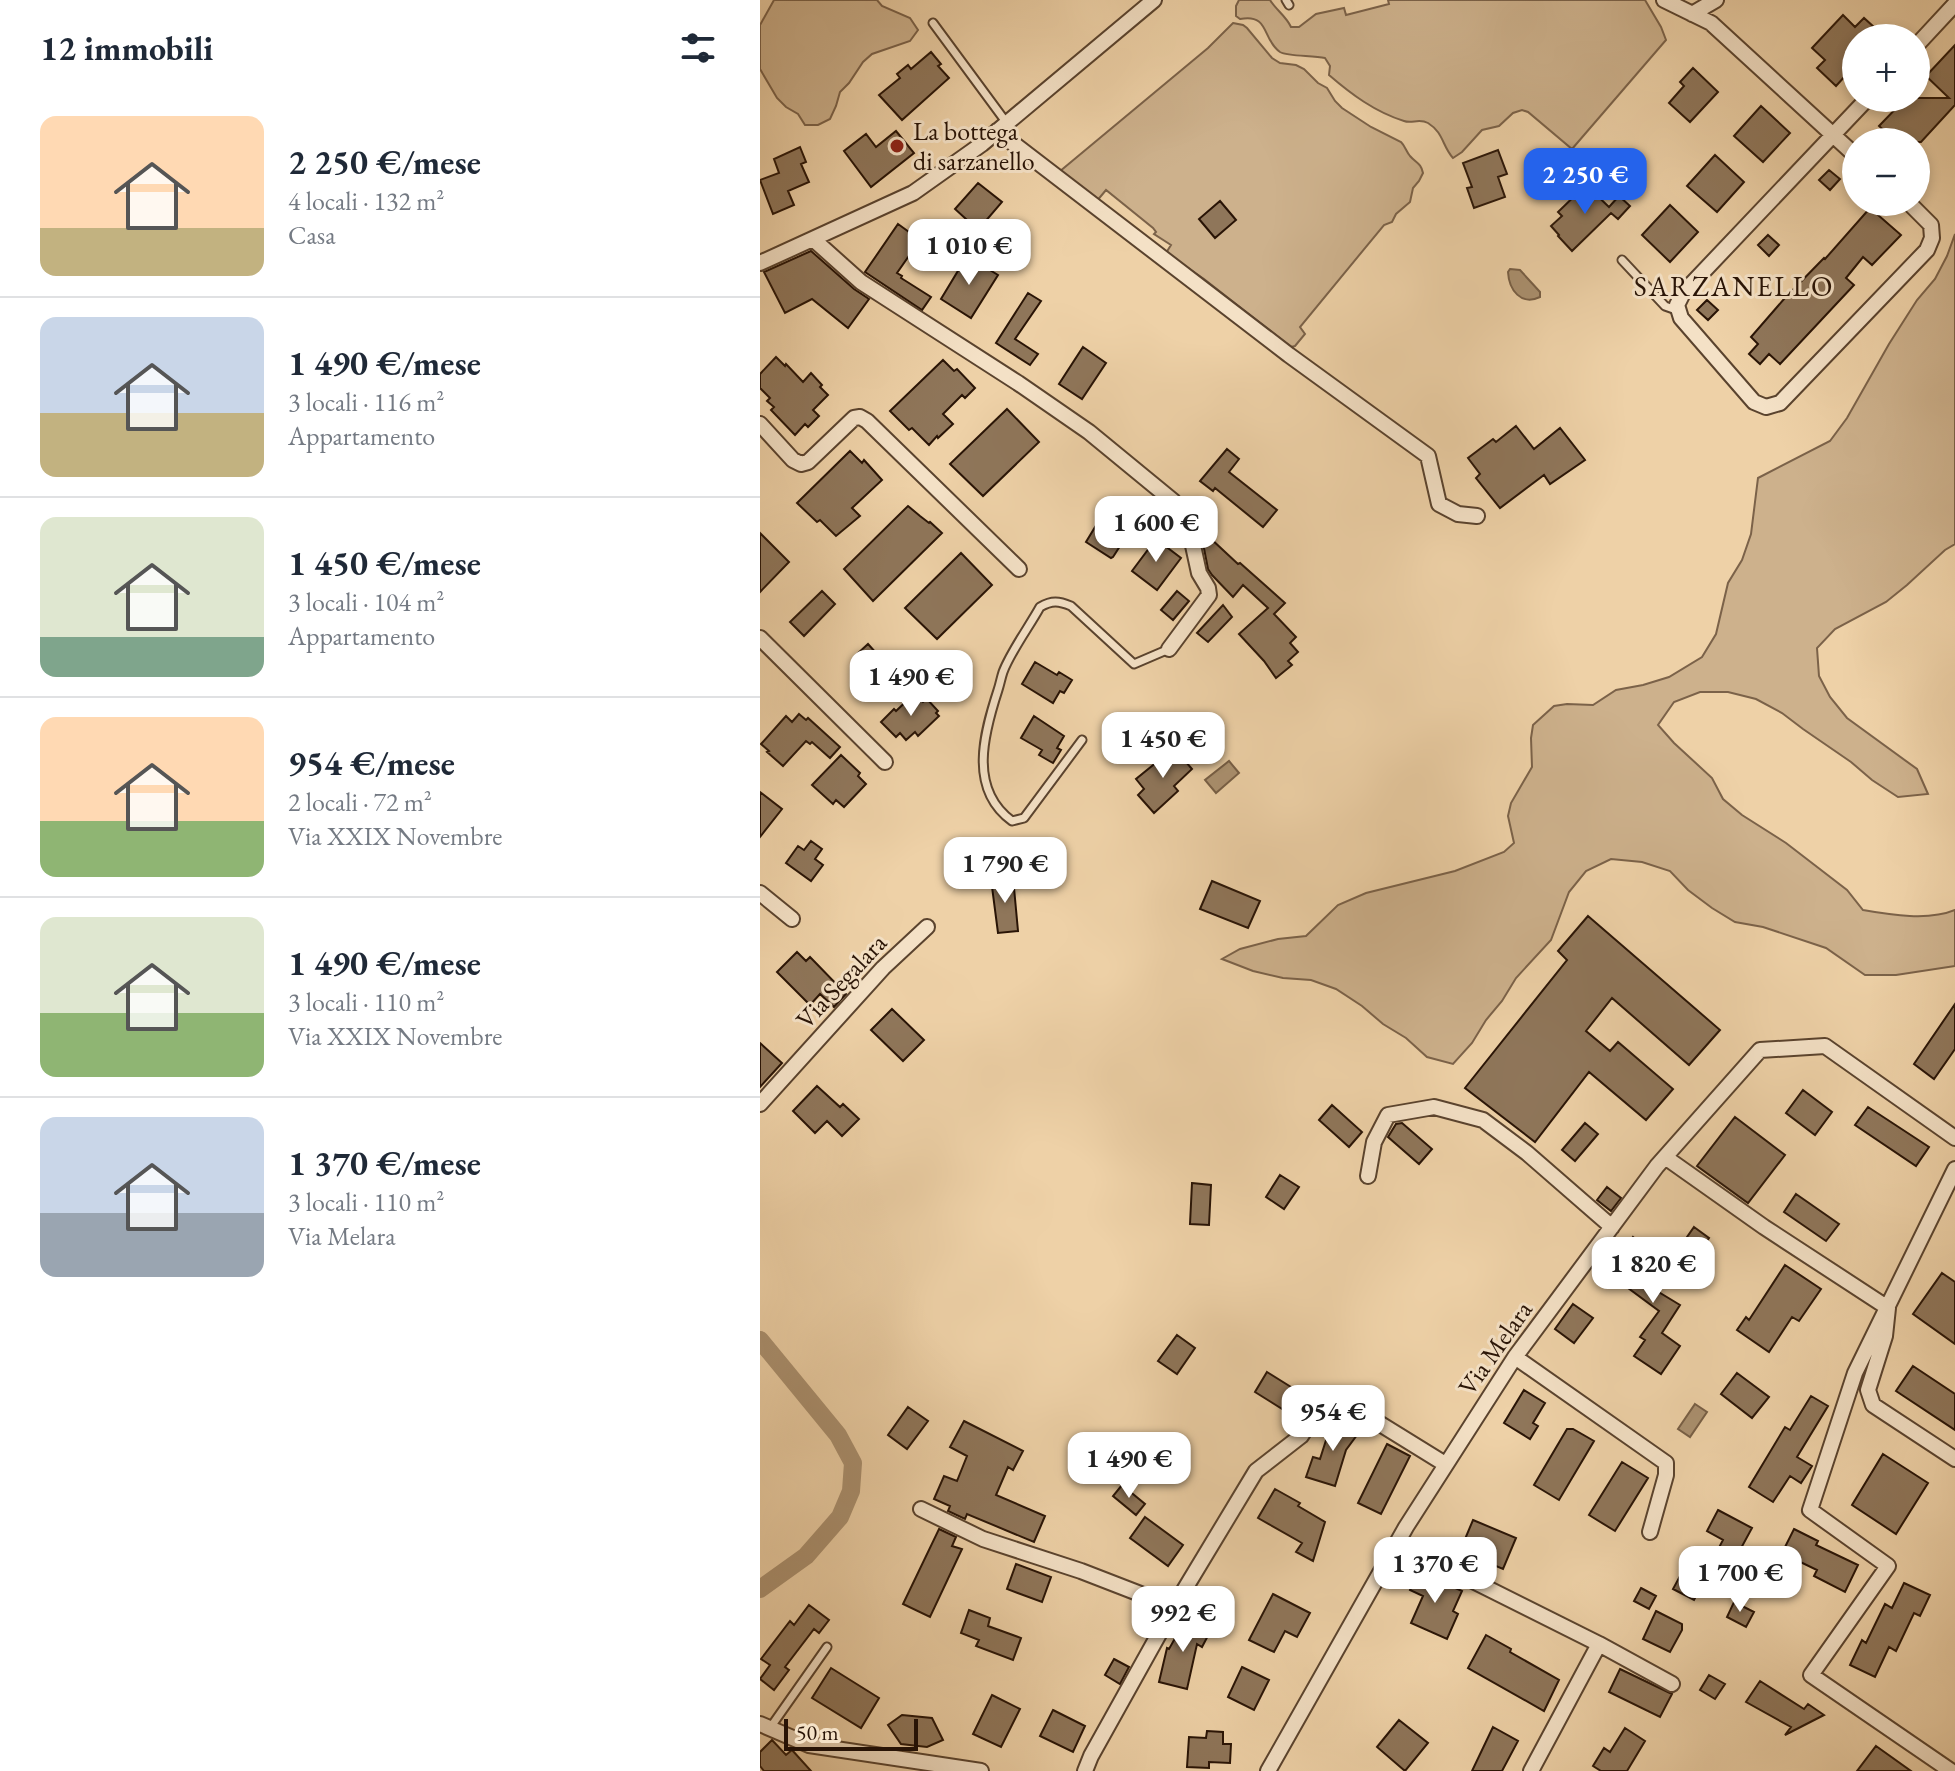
<!DOCTYPE html>
<html lang="it">
<meta charset="utf-8">
<style>
:root{--surface:#fff;--page:#f2f2f3;--text:#1f2937;--muted:#747a83;--line:#e0e1e3;--accent:#2563eb}
body{margin:0;font-family:"EB Garamond",serif;background:var(--page);color:var(--text);height:100vh;display:flex;flex-direction:column;font-size:30px;white-space:nowrap}
*{box-sizing:border-box;margin:0}
p{font-size:26px;color:var(--muted)}
.icon{flex:none;width:44px;height:44px;fill:none;stroke:currentColor;stroke-width:2;stroke-linecap:round;stroke-linejoin:round}
.map{position:relative;flex:1;overflow:hidden}
.drawer{display:flex;flex-direction:column;background:var(--surface);width:760px}
.drawer>*{flex:none}
.controls{position:absolute;left:1082px;top:24px;display:grid;gap:16px}
.controls a{display:grid;place-items:center;width:88px;height:88px;border-radius:50%;background:var(--surface);box-shadow:0 4px 12px #0003;font-size:40px}
.scale{position:absolute;left:24px;bottom:20px;width:134px;box-sizing:border-box;padding-left:8px;border:4px solid #291406;border-top:0;font-size:22px;line-height:28px;white-space:nowrap;color:#291406;-webkit-text-stroke:6px #f4e1c6;paint-order:stroke}
.price{position:absolute;translate:-50% -68px;padding:0 18px;border-radius:16px;background:#fff;color:#222;font-size:26px;line-height:52px;filter:drop-shadow(0 2px 4px #0008)}
.price::after{content:'';position:absolute;left:50%;top:48px;width:24px;height:18px;margin-left:-12px;background:inherit;clip-path:polygon(0 0,100% 0,50% 100%)}
.price.active{background:var(--accent);color:#fff}
ul{padding:0;list-style:none}
li{display:flex;align-items:center;gap:24px;height:200px;padding:0 40px}
li+li{border-top:2px solid var(--line)}
li span{display:grid;place-items:center;flex:none;width:224px;height:160px;border-radius:16px;color:#555}
li>.icon{margin-inline-start:auto}
span .icon{width:96px;height:96px;fill:#fffc;stroke-width:1}
li b{font-size:34px}
h2{display:flex;justify-content:space-between;align-items:center;height:96px;padding:0 40px;font-size:34px}
main{display:flex;flex:1;min-height:0}
.map>svg:first-child{display:block}
.green{fill:#cdb18c;stroke:#7b6249;stroke-width:2}
.water{fill:#ab9170;stroke:#775f46;stroke-width:2}
.lines{fill:none;stroke-linecap:round;stroke-linejoin:round}
.canal{stroke:#ab9170;stroke-width:18}
.building{fill:#8f765a;stroke:#291406;stroke-width:2}
.service-casing{stroke:#5a432e;stroke-width:11}
.minor-casing{stroke:#5a432e;stroke-width:18}
.service{stroke:#f4e1c6;stroke-width:7}
.minor{stroke:#f4e1c6;stroke-width:14}
.poi-dot{fill:#8f2418;stroke:#f4e1c6;stroke-width:3}
.labels{text-anchor:middle;dominant-baseline:central;stroke-width:6;stroke-linejoin:round;paint-order:stroke}
.poi-label{font-size:26px;fill:#291406;stroke:#f4e1c6;text-anchor:start}
.street-label{font-size:26px;fill:#291406;stroke:#f4e1c6}
.neighbourhood-label{font-size:28px;letter-spacing:2px;fill:#291406;stroke:#f4e1c6}
</style>
<main>
<section class="drawer">
<h2>12 immobili<svg class="icon" aria-label="filters" viewBox="0 0 24 24"><path d="M4 7h16M4 17h16"/><circle cx="9" cy="7" r="2"/><circle cx="15" cy="17" r="2"/></svg></h2>
<ul>
<li><span style="background:linear-gradient(#ffd9b3 70%,#c2b280 0)"><svg class="icon" aria-label="home" viewBox="0 0 24 24"><path d="M3 11l9-7 9 7M6 9v11h12V9"/></svg></span><div><b>2 250 €/mese</b><p>4 locali · 132 m²</p><p>Casa</p></div></li>
<li><span style="background:linear-gradient(#c9d6e8 60%,#c2b280 0)"><svg class="icon" aria-label="home" viewBox="0 0 24 24"><path d="M3 11l9-7 9 7M6 9v11h12V9"/></svg></span><div><b>1 490 €/mese</b><p>3 locali · 116 m²</p><p>Appartamento</p></div></li>
<li><span style="background:linear-gradient(#dfe7d0 75%,#7fa58c 0)"><svg class="icon" aria-label="home" viewBox="0 0 24 24"><path d="M3 11l9-7 9 7M6 9v11h12V9"/></svg></span><div><b>1 450 €/mese</b><p>3 locali · 104 m²</p><p>Appartamento</p></div></li>
<li><span style="background:linear-gradient(#ffd9b3 65%,#8fb573 0)"><svg class="icon" aria-label="home" viewBox="0 0 24 24"><path d="M3 11l9-7 9 7M6 9v11h12V9"/></svg></span><div><b>954 €/mese</b><p>2 locali · 72 m²</p><p>Via XXIX Novembre</p></div></li>
<li><span style="background:linear-gradient(#dfe7d0 60%,#8fb573 0)"><svg class="icon" aria-label="home" viewBox="0 0 24 24"><path d="M3 11l9-7 9 7M6 9v11h12V9"/></svg></span><div><b>1 490 €/mese</b><p>3 locali · 110 m²</p><p>Via XXIX Novembre</p></div></li>
<li><span style="background:linear-gradient(#c9d6e8 60%,#9aa5b1 0)"><svg class="icon" aria-label="home" viewBox="0 0 24 24"><path d="M3 11l9-7 9 7M6 9v11h12V9"/></svg></span><div><b>1 370 €/mese</b><p>3 locali · 110 m²</p><p>Via Melara</p></div></li>
</ul>
</section>
<div class="map">
<svg width="1195" height="1771" viewBox="0 0 1195 1771">
<rect width="100%" height="100%" fill="#eed1a7"/>
<filter id="stains"><feTurbulence type="fractalNoise" baseFrequency=".0025" numOctaves="4"/><feColorMatrix values="0 0 0 0 .2 0 0 0 0 .09 0 0 0 0 .02 0 0 0 .5 -.17"/></filter>
<radialGradient id="worn" r=".72"><stop offset=".6" stop-color="#630" stop-opacity="0"/><stop offset="1" stop-color="#630" stop-opacity=".3"/></radialGradient>
<path class="green" d="M14,0h103l5,6 28,12 8,12 -8,11 -38,13 -9,8 -14,21 -9,9 -4,14 -6,13 -12,6h-13l-7,-11 -12,-7 -9,-9 -17,-29v-44z
M479,0h31c6,10 16,16 21,27h8l17,-13 28,-6 2,7 43,-11 -1,-4h257l16,27 5,13 -94,109 -44,-37 -6,-2 -9,3 -14,13 -17,4 -20,22 -9,6c-11,-12 -9,-25 -25,-35 -9,-5 -16,1 -24,-2 -29,-9 -53,-27 -75,-46l1,-9 -5,-8c-12,-3 -36,-1 -45,-6 -18,-12 -10,-39 -40,-33l-4,-3v-10z
M473,23l10,2 4,3 25,30 8,5 16,2 8,4 14,14 9,5 8,13 7,7 29,19 30,15c4,4 5,9 9,14 6,7 11,7 13,17l-4,8 -6,7 -3,14 -14,12 -4,8 -8,3 -84,102 5,7 -10,12 -4,1 -87,-68 -38,-26 5,-8 -17,-11 2,-2 -3,-4 -47,-38 -10,12 -37,-30 149,-124z
M1195,234v310l-10,6 -38,35 -21,17 -51,27 -18,19 2,28 11,21 17,21 70,51 11,25 -30,3 -26,-17 -21,-18 -48,-33 -21,-16 -26,-14 -28,-7h-28l-26,10 -16,23 16,18 38,35 11,21 19,16 44,28 61,47 16,20c28,5 66,11 92,0v56l-59,9h-31l-39,-27 -63,-21 -28,-5 -23,-14 -24,-18 -18,-19 -28,-9 -31,-3 -25,12 -17,21 -18,48 -35,38 -14,23 -16,19 -14,23 -19,21 -26,-7 -21,-19 -23,-14 -21,-18 -26,-17 -25,-9 -28,-2 -30,-7 -31,-12 18,-10 38,-10 28,-3 32,-31 28,-12 89,-22 49,-19 10,-9 -6,-27 3,-13 21,-36 -1,-29 2,-13 21,-19 13,-2 26,1 23,-15 27,-5 26,-8 33,-20 14,-23 12,-51 14,-23 9,-26 7,-56 72,-37 17,-23 42,-74 28,-44 18,-21 12,-23z"/>
<path class="water" d="M750,269l10,1 20,22v5c-19,9 -31,-7 -32,-25z
M469,761l10,12 -23,20 -11,-13z
M935,1404l12,8 -17,25 -12,-8z"/>
<g class="lines">
<path class="canal" d="M0,1340l78,95 15,28 -2,28 -11,26 -34,39 -46,33"/>
</g>
<path class="building" d="M1083,15l12,12 9,-9 22,20h-30v26l-20,22 -19,-18 8,-8 -13,-12z
M1195,45v60l-34,37h-24l-18,-16 27,-28h43l-23,-22z
M171,52l10,12 -3,2 11,12 -47,42 -23,-25 21,-17 -3,-4 11,-9 3,4z
M933,68l25,24 -28,30 -21,-19 15,-17 -4,-4z
M1001,106l29,27 -27,29 -29,-26z
M136,131l18,22 -43,34 -27,-36 22,-17 10,13z
M40,147l6,15 -5,2 8,18 -21,9 6,14 -21,9 -13,-34 19,-7 -5,-14z
M738,150l9,24 -9,3 7,20 -31,11 -7,-20 5,-1 -9,-24z
M955,155l29,27 -27,30 -30,-26z
M1069,170l11,9 -10,11 -11,-10z
M218,183l24,19 -24,28 -23,-21z
M826,185l23,22 10,-11 11,10 -12,13 -7,-6 -39,38 -14,-15 1,-1 -8,-9 11,-10 -4,-4z
M460,201l16,19 -21,18 -16,-19z
M910,205l28,27 -28,30 -28,-27z
M1110,208l31,27 -29,30 -9,-8 -17,21 8,7 -74,79 -11,-10 -9,10 -11,-10 9,-10 -7,-7 33,-38 40,-41 1,1z
M138,224l22,16 -23,33 5,3 -1,2 30,19 -9,13 -57,-38z
M1008,235l11,10 -10,11 -11,-11z
M51,251l43,38 15,10 -21,29 -36,-29 -27,14 -21,-41z
M207,256l31,19 -27,43 -30,-19z
M268,293l13,8 -26,38 23,15 -8,11 -34,-22z
M947,300l11,10 -10,10 -11,-10z
M323,347l23,16 -24,36 -23,-15z
M16,357l9,9 1,-2 17,18 8,-9 11,12 -2,2 8,8 -15,15 6,6 -11,11 -3,-3 -10,11 -24,-25 3,-3 -7,-6 3,-3 -10,-10v-14z
M183,360l11,11 3,-2 18,19 -10,10 -3,-3 -19,19 10,10 -15,14 -1,-2 -8,9 -17,-17 -3,2 -19,-19z
M247,409l32,33 -56,54 -33,-32z
M756,426l18,23 26,-21 25,32 -35,24 -6,-9 -44,33 -24,-30 4,-4 -12,-16 25,-19 3,3z
M467,449l12,10 -10,13 48,38 -14,17 -48,-39 -2,3 -13,-10z
M90,451l12,12 2,-3 18,20 -30,28 8,8 -24,20 -16,-16 -3,2 -20,-19z
M349,504l27,17 -23,36 -2,1 -25,-16z
M148,506l12,10 9,7 1,-1 12,11 -69,68 -29,-32z
M0,533l29,29 -29,30z
M445,535l4,5 1,-2 28,26 2,-1 45,40 -11,11 22,23 -6,6 8,9 -10,9 4,4 -16,13 -12,-17 -25,-27 29,-26 -25,-23 -10,12 -21,-22 -4,-6 -6,-31z
M396,539l25,19 -24,32 -25,-19z
M201,553l31,32 -55,54 -32,-31z
M62,591l13,13 -31,32 -14,-14z
M417,591l12,10 -16,19 -12,-10z
M463,605l9,12 -24,25 -11,-9z
M108,644l9,10 -11,11 -10,-10z
M275,662l22,13 2,-3 13,8 -8,13 -4,-2 -7,12 -31,-19z
M155,693l8,9 4,-3 11,12 -2,2 3,3 -21,20 -3,-4 -9,8 -6,-7 -4,4 -15,-15 13,-13 2,2z
M39,714l7,6 2,-2 32,29 -10,11 -18,-16 -2,2 -4,-3 -23,25 -16,-14 2,-1 -8,-7 25,-28 6,6z
M274,716l30,20 -7,12 4,2 -8,13 -14,-8 3,-5 -21,-12z
M414,748l18,21 -18,17 4,5 -24,22 -16,-18 6,-6 -8,-10z
M81,755l19,18 -2,3 8,8 -22,23 -8,-7 -3,4 -21,-19z
M0,792l22,17 -22,28z
M51,841l11,8 -7,10 8,6 -12,16 -25,-18 12,-17 6,4z
M253,877l5,54 -20,2 -7,-54z
M452,881l48,20 -12,27 -48,-19z
M828,916l132,114 -31,35 -77,-67 -26,33 24,20 8,-9 55,47 -27,31 -57,-48 -54,70 -70,-54 102,-128 -9,-9z
M37,952l9,9 4,-4 36,37 -12,13 -14,-13 -10,11 -33,-33z
M1195,1004v45l-21,30 -20,-15z
M132,1009l32,31 -21,21 -32,-31z
M0,1043l22,20 -22,24z
M57,1086l23,21 3,-3 16,15 -17,17 -15,-15 -12,12 -22,-22z
M1043,1090l29,22 -17,23 -29,-22z
M572,1105l30,27 -13,15 -30,-27z
M1108,1107l61,40 -13,19 -61,-41z
M975,1117l50,38 -37,48 -51,-37z
M642,1123l30,26 -13,15 -31,-27 8,-13z
M825,1123l13,11 -23,27 -13,-11z
M520,1175l19,12 -15,22 -18,-12z
M432,1183l19,2 -2,40 -19,-1z
M847,1187l14,11 -10,13 -14,-11z
M1036,1194l43,30 -13,17 -42,-29z
M934,1227l15,11 -16,22 -15,-10z
M873,1237l42,31 -18,23 23,14 -18,28 18,13 -19,28 -27,-18 11,-16 -5,-3 19,-26 -35,-26 16,-22 -17,-12z
M1025,1265l36,24 -22,32 -7,-4 -23,35 -32,-22 9,-13 3,3z
M1182,1273l13,9v62l-42,-30z
M813,1304l20,14 -19,25 -19,-14z
M417,1335l18,13 -18,26 -19,-13z
M1153,1366l42,28v36l-59,-39z
M507,1372l40,25 -12,20 -40,-25z
M977,1373l32,24 -17,21 -31,-24z
M764,1390l21,13 -12,20 5,3 -8,13 -26,-16z
M1051,1396l17,10 -31,51 15,9 -11,17 -11,-7 -17,26 -24,-15 36,-60 5,3z
M148,1407l20,14 -21,28 -19,-14z
M581,1417l19,14 -14,19 -11,36 -29,-9 7,-20 7,2 8,-25z
M204,1421l59,30 -10,19 -5,-3 -12,28 49,21 -11,26 -67,-28 -2,5 -17,-8 2,-5 -16,-7 10,-23 13,5 10,-25 -17,-9z
M807,1429h6l21,12 -35,59 -25,-15z
M627,1444l23,12 -29,58 -23,-11z
M1123,1454l45,29 -32,51 -44,-29z
M862,1462l26,16 -33,53 -26,-16z
M362,1485l23,19 -9,11 -23,-19z
M515,1489l25,14 -2,3 27,16 -12,39 -17,-9 6,-9 -44,-25z
M958,1510l34,18 -19,35 3,1 -12,22 -20,-10 19,-36 -16,-9z
M385,1517l38,28 -15,21 -38,-28z
M713,1520l43,18 -13,31 -43,-18z
M179,1529l17,8 -4,9 10,3 -32,68 -27,-13z
M1034,1529l24,12 -2,4 42,20 -13,27 -31,-16 3,-6 -25,-12 3,-6 -10,-5z
M256,1564l35,13 -9,25 -35,-13z
M658,1571l44,20 -9,20 5,3 -11,25 -36,-16 12,-27 -13,-6z
M920,1576l21,11 -7,13 -21,-11z
M1144,1583l26,12 -10,21 -6,-3 -18,38 -7,-4 -14,30 -25,-12 12,-25 4,3 19,-39 7,4z
M881,1588l15,8 -7,13 -15,-8z
M513,1594l37,19 -13,24 -12,-6 -11,21 -25,-12z
M974,1602l20,10 -8,15 -19,-10z
M49,1605l20,15 -10,13 -5,-4 -29,38 4,3 -15,20 -14,-11 10,-14 -9,-6 29,-38 4,4z
M209,1610l21,8 -2,8 33,12 -8,22 -37,-14 3,-6 -18,-7z
M896,1611l26,13v6l-12,22 -27,-13z
M427,1617l24,13 -9,17 -5,-3 -10,45 -28,-7 8,-34 2,1z
M726,1635l25,14 -1,3 49,28 -15,31 -76,-43z
M354,1659l15,8 -9,17 -15,-9z
M482,1667l27,13 -15,30 -26,-13z
M71,1668l48,30 -18,30 -49,-30z
M860,1669l52,25 -12,23 -51,-25z
M949,1675l16,9 -10,15 -15,-9z
M1000,1681l44,28 4,-5 16,11 -39,20 6,-8 -45,-25z
M232,1695l28,14 -19,38 -28,-13z
M293,1710l32,16 -12,26 -33,-16z
M142,1715l30,3 11,22 -16,7 -26,-3 -13,-19z
M639,1720l29,23 -23,28 -28,-24z
M733,1727l25,14 -16,30h-30z
M865,1728l20,13 -18,30h-26l-8,-5 11,-18 6,4z
M447,1731l16,1v12h8l-1,19 -21,-1v6l-22,-1 2,-30 17,1z
M12,1740l14,15 6,-5 19,21h-47l-4,-5v-14z
M1116,1746l35,25h-54z"/>
<g class="lines">
<defs>
<path id="service" d="M526,0l3,5
M173,23l73,99
M862,260l43,46 14,5
M322,740l-58,78 -12,3c-44,-32 -28,-88 -14,-131 2,-6 3,-12 5,-18 8,-21 26,-45 37,-65 12,-7 19,-6 31,-1l63,58 35,-15
M10,1728l57,-81"/>
<path id="minor" d="M904,0l47,23 145,133
M932,14l24,-14
M1156,46l39,-42
M1108,98l-185,195 -6,12 4,13 73,84 12,5 14,-4 147,-153 5,-12 -1,-13 -23,-23
M237,131l292,224 139,101 11,48 19,10 19,2
M53,239l48,43 157,101 71,49 84,69 14,17 12,55 9,15 1,7 -40,54
M0,263l153,-70 69,-49 172,-144
M0,424l33,36 8,4 7,-2 46,-44 6,-1 7,4 152,148
M0,638l125,124
M0,893l32,26
M0,1104l123,-136 44,-41
M905,1157l99,70 124,81 -3,28 -17,54 5,15 82,54
M608,1176l6,-34 14,-27 46,-8 49,13 44,33 85,74
M755,1357l151,106v12l-16,57
M161,1509l62,30 98,32 93,36
M637,1543l202,101 -68,127
M839,1644l73,40
M0,1724l49,21 172,26
M325,1771l6,-15 83,-149 82,-136 45,-35 26,-40h8l110,68
M508,1771l138,-244 109,-170 142,-191 103,-116 65,-4 130,92
M1191,1771l-140,-96 77,-109 -78,-56 45,-137 100,-204"/>
</defs>
<use href="#service" class="service-casing"/>
<use href="#minor" class="minor-casing"/>
<use href="#service" class="service"/>
<use href="#minor" class="minor"/>
</g>
<circle class="poi-dot" cx="137" cy="146" r="8"/>
<g class="labels">
<g class="poi-label">
<text x="153" y="131">La bottega<tspan x="153" dy="30">di sarzanello</tspan></text>
</g>
<g class="street-label">
<text transform="translate(81 981) rotate(-47)">Via Segalara</text>
<text transform="translate(735 1348) rotate(-55)">Via Melara</text>
</g>
<g class="neighbourhood-label">
<text x="974" y="286">SARZANELLO</text>
</g>
</g>
<rect width="100%" height="100%" filter="url(#stains)"/>
<rect width="100%" height="100%" fill="url(#worn)"/>
</svg>
<div class="controls">
<a>+</a>
<a>−</a>
</div>
<div class="scale">50 m</div>
<b class="price active" style="left:825px;top:216px">2 250 €</b>
<b class="price" style="left:209px;top:287px">1 010 €</b>
<b class="price" style="left:396px;top:564px">1 600 €</b>
<b class="price" style="left:151px;top:718px">1 490 €</b>
<b class="price" style="left:403px;top:780px">1 450 €</b>
<b class="price" style="left:245px;top:905px">1 790 €</b>
<b class="price" style="left:893px;top:1305px">1 820 €</b>
<b class="price" style="left:573px;top:1453px">954 €</b>
<b class="price" style="left:369px;top:1500px">1 490 €</b>
<b class="price" style="left:675px;top:1605px">1 370 €</b>
<b class="price" style="left:980px;top:1614px">1 700 €</b>
<b class="price" style="left:423px;top:1654px">992 €</b>
</div>
</main>
